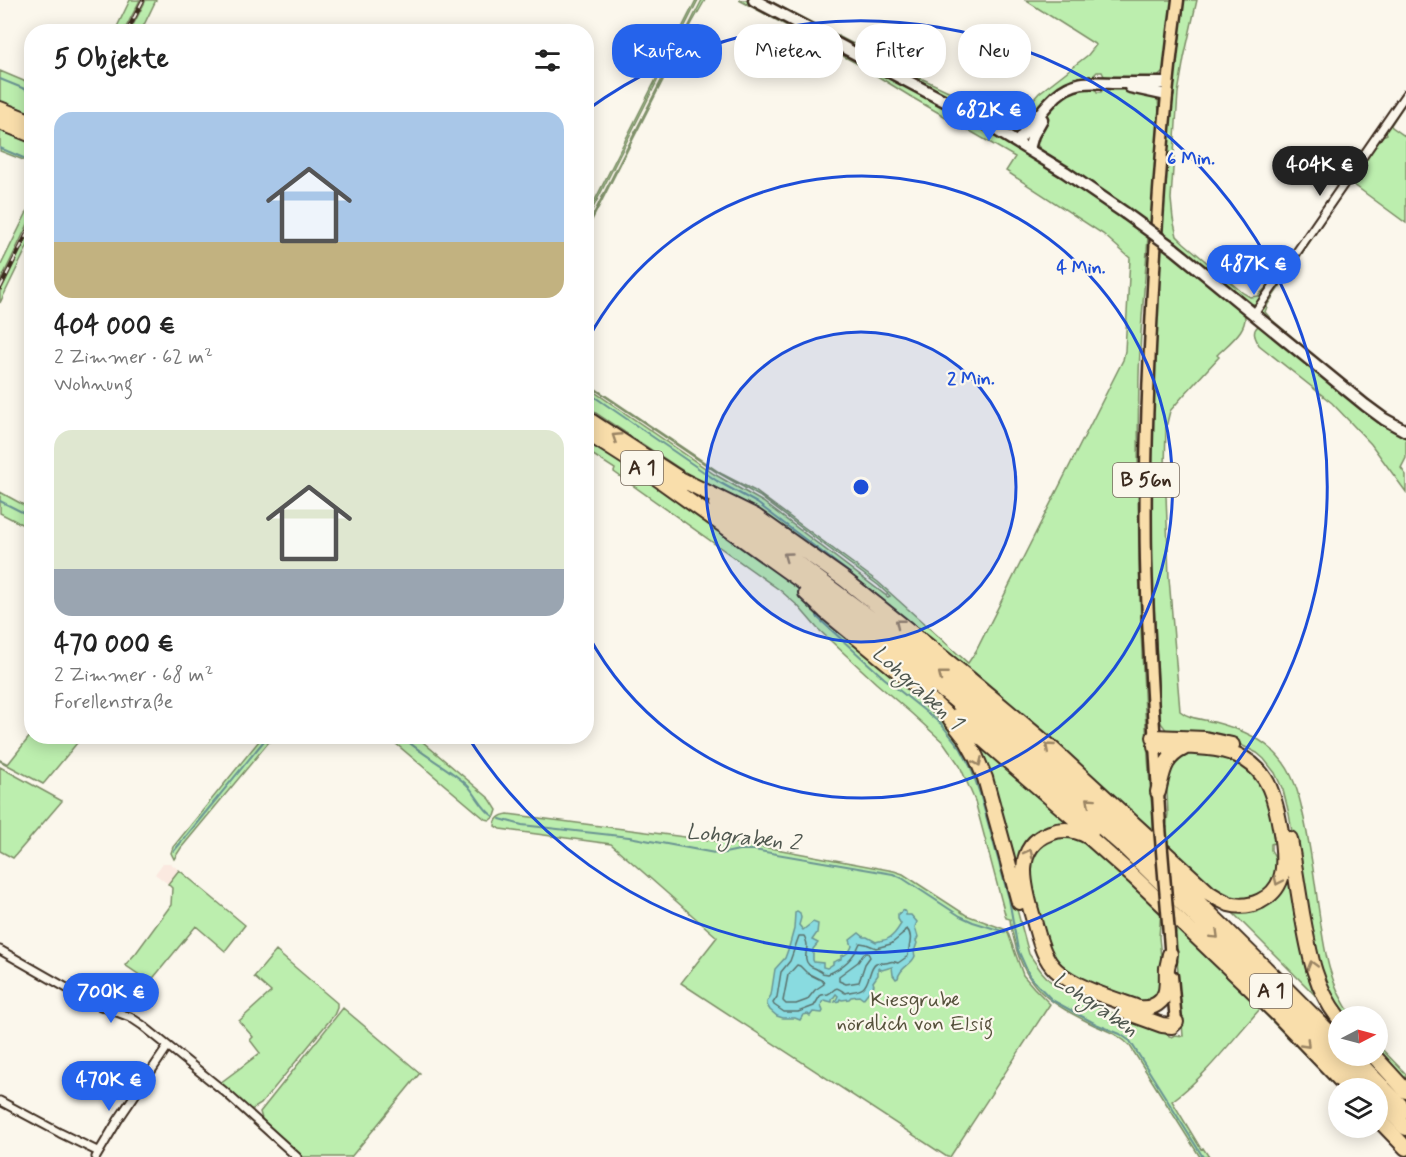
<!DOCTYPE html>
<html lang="de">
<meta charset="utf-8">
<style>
:root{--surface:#fff;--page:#f2f2f2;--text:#222;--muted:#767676;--accent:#2563eb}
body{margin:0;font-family:Mynerve,sans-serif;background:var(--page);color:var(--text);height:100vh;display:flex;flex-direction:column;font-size:22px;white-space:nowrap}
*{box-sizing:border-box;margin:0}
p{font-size:20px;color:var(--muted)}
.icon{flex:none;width:33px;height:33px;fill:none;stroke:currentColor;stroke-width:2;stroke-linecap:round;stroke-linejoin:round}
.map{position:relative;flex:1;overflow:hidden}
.side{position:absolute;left:24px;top:24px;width:570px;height:720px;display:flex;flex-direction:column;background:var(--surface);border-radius:24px;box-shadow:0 3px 15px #0003}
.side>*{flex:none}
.guide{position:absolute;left:612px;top:24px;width:570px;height:54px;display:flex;gap:12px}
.needle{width:39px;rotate:84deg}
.fabs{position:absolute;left:1328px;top:1006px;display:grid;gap:12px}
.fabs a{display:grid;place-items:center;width:60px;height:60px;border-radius:50%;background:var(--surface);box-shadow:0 3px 15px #0003;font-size:30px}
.price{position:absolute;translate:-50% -51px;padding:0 14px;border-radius:21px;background:var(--accent);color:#fff;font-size:20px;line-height:39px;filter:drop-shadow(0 2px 3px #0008)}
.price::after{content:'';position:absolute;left:50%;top:36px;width:18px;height:14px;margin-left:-9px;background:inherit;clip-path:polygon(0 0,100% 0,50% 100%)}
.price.on{background:#222;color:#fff}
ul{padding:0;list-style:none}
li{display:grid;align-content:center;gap:12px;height:318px;padding:0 30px}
li span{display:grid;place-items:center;height:186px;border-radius:18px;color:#555}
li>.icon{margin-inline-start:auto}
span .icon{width:108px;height:108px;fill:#fffc;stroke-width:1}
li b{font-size:26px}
h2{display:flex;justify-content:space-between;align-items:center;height:72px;padding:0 30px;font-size:26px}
.tag{padding:0 21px;border-radius:24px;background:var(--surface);box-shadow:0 3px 15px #0003;font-size:21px;line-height:54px}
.tag.on{background:var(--accent);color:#fff}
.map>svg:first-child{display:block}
.built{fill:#fbe9e0}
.green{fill:#bceeae;stroke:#7c8c66;stroke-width:1.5}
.water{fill:#89dbe0;stroke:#6a9492;stroke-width:1.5}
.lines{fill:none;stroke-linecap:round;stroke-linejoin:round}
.shore{stroke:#5a716c;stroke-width:1.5}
.stream{stroke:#6a9492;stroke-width:2}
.street-casing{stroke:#3b2a1e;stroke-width:11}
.secondary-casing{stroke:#3b2a1e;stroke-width:15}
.primary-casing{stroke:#3b2a1e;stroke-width:15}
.highway-casing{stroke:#3b2a1e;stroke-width:18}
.street{stroke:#fbf7ec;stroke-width:7}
.secondary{stroke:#fbf7ec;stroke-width:10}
.primary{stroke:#f9deab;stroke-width:10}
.highway{stroke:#f9deab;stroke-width:14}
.rail-casing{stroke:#3b2a1e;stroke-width:4.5}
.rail{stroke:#fbf7ec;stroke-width:2;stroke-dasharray:7;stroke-linecap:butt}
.secondary-bridge-casing{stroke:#3b2a1e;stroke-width:15;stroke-linecap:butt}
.primary-bridge-casing{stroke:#3b2a1e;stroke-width:15;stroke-linecap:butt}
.secondary-bridge{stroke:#fbf7ec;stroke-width:10}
.primary-bridge{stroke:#f9deab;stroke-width:10}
.oneway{stroke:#9a8464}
.ring{fill:none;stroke:#1d4ed8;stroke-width:3}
.labels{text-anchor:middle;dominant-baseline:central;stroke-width:4.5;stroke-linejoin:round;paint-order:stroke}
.shield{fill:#fbf7ec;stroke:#75685c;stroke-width:1.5}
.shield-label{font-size:20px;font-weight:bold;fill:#3b2a1e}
.park-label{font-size:21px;fill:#55513b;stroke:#fbf7ec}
.water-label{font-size:22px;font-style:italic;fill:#4e564e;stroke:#fbf7ec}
.centre{fill:#1d4ed8;stroke:#fbf7ec;stroke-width:3}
.ring-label{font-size:18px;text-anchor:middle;font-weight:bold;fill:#1d4ed8;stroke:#fbf7ec;stroke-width:4.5;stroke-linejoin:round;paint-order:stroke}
</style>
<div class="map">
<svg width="1406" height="1157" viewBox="0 0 1406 1157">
<rect width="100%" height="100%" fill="#fbf7ec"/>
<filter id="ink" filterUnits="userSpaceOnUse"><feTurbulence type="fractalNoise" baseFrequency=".0167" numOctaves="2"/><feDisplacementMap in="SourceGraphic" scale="12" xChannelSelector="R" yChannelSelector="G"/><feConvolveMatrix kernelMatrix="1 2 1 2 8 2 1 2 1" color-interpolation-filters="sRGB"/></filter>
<g filter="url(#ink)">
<path class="built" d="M140,0h6l-16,31h-6z
M31,218v11l-31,63v-10z
M163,863h7l9,7 -11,14 -13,-10z"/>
<path class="green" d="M130,0h10l-16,31h-9z
M146,0h10l-15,31h-11z
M696,0h2l-111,220v-4z
M702,0h3l-13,23 -105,207v-3l12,-24z
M739,0h8c107,56 213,112 316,175 29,19 57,41 85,61 -3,47 -8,94 -9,141 -3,152 1,303 15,454l-15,-13v5l-111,-102 -325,-237 -116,-77v-20l127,87 49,28 125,95 2,-1 -12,-11 -119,-89 -44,-25 -128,-87v-1l135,91 33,17 123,91 90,81 8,-12 147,-291 2,-9 5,-93 -27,-24 -97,-63 9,-14 -102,-59 -57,-35z
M761,0h7l140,72 106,50 25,-29 49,-38 8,-10 -71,-45h147l-8,69 -2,4 -7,6 -45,-1 -6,-2 -2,-4h-5l-4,4c-38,3 -53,31 -76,58l-8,-3z
M1183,0h14l-13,58 -6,35 -7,106 2,20 4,17 7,7 59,50 7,4 8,-1 13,-14 135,-193 -139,203 -11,12h-6l-6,-3 -82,-68 8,-108z
M0,71l31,13v29l-31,-12z
M1094,86l3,6h4l3,-4c17,-3 36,4 53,8l1,3 1,13 -8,113 -98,-67c-5,-3 -12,-7 -15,-12 -4,-5 1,-12 3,-18 10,-26 25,-38 53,-42z
M1406,98v4l-15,23 1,2 14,10v86l-56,-41 -82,122 -3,8 6,7 115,97 -121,-98 -4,-7 120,-175 4,-1 2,-1 -2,-6z
M0,130l31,13v20l-31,-12z
M31,204v14l-31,64v-15z
M31,229v10l-31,64v-11z
M1161,246l12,9 1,-1 69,57c9,16 -15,33 -26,44l2,2 -36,39 -13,15 -4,16 -1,40 4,111 11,133c9,8 23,8 34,11 23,6 49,16 64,34 15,16 21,38 25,58 7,30 11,60 15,91 6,41 9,77 35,112h-11l-7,-9 -24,-63 -22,-131 -6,-24 -8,-17 -11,-14 -7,-6 -20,-10 -70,-12 -6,-8 -1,-6 -8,-150 -1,-65 3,-124z
M1258,326h4l144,108v24l-5,10 5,7v17l-35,-48 -39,-41 -73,-58c-3,-6 -8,-13 -1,-19z
M586,440l70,46 130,93 10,8 27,27 97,83 39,37 28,64 42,156 12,17 8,9 17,13 29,13 69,27 7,4 4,-2 8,1 -9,-115 169,168h-5l-78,-80c-28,31 -54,67 -88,92l29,48 2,-1 6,9h-9l-70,-111c-11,-12 -26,-16 -40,-23 -37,-19 -60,-31 -73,-72 -3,-11 -6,-21 -7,-32l-4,-1 -31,-117 -15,-35 -16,-23 -33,-30 -35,-30 -59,-55 -19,-22 -17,-15 -167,-119 1,-3 -28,-18z
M0,492l31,17v20l-31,-16z
M962,726l117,102 -7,-1 -47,24 21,117 -50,-164z
M31,735l1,1 50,1 -37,45 -2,2 -43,-23v-1l8,4z
M263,736l10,1 -92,111 -7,11 -3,-6 2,-6z
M388,737h29l73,62 7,11 -2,6 -5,4 -5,-1z
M1190,751l50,9 26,27 10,55 -5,2v6l4,7 2,-2 -1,-3 1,-2 3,2 -5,31 -23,18 -27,-2 -56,-50 -3,-20 2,-15 -2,-43 3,-7z
M0,767l62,34 -49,57 -13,-7z
M1259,767l7,4 53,228 -92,-92h27l32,-45z
M508,814l268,35 118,22 9,3 63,41 41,15 16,45 11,13 16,16 -100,153h-3l-266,-174 36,-46 -106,-93 -111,-15 -5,-3c0,-8 6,-11 13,-12z
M1081,836l80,75 -2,26 4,40 -1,13 -15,15 -68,-23 -31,-29 -20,-66 1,-29 18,-21z
M179,870l66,55 -20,26 -29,-25 -46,56 -25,-17 11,-12 35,-48 1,-17 -4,-4z
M276,951l61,52v5l-3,7 -73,89 -8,5h-3l-30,-26 40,-30 -10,-13 3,-3 -14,-16 32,-29 -17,-15z
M343,1008l77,65 -69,84h-49l-36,-33 -4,-5 -2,-7z
M1377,1044l29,30v12l-29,-30z"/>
<path class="water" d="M902,910l4,2v3h5l6,7 -2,5 3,10 -2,4 1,2 -3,9 1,4c-3,9 -15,11 -17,22l-2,1 -3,-4 -1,-8 -10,3 -4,-2v7l-5,7 1,3 -11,14 -4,-3 -8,1 -2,2 -7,1 -2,-1 -1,2 -4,1 3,-6 -2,-2 -4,6v2l-8,-2c-4,3 -3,7 -1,11l-1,2 -9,-1 -3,4 -2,-2 -5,1 -3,5 -5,-2h-12l-6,-2 -7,-6 -3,-5v-3l4,-7 4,-26 10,-11 4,-11 5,-18 1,-16 2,-2 3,2 1,5 -2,7 4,5 10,-8 5,2 -1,9 -5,7 6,3 -5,6v11l1,2 9,1v4l4,1 6,-4v-2l8,-3v-3c6,-1 9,-4 11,-10l-2,-6 9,-7 5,4h3l9,5c4,-2 9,-1 13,-4 5,-2 9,-9 12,-14l-3,-5v-5l3,-2z"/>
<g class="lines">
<path class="shore" d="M907,929c7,8 1,18 1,27l-10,7c-8,-3 -6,-1 -13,0 -5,1 -4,-2 -9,0 -7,4 -6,20 -13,25 -5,4 -12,3 -18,5 -12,-9 -8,-3 -17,1 -3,1 -6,0 -8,2l-6,10 -16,6h-14l-10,-7 -1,-2 4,-6 4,-25 9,-11 9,-25h5c1,1 3,7 3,9 0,7 -4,14 2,20 3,3 7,3 9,5 9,5 0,2 10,4 14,-6 26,-16 32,-31l6,1 10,4 15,-4 11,-9 3,-5z
M864,953h4l2,4 -5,7 -6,18 -13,2 -7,-3v-5l19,-14z
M797,965l3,1 7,7 16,8 1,3 -9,6 -8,10 -11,4h-10l-3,-3 5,-26z"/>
<path class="stream" d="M0,79l32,13
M0,148l26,11
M586,391l131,90 40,22 94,71 1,2
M0,501l32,16
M818,613l-1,3 1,2 66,60 57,46 20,25 10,19 9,26 29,105 9,51 12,27 22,23 44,24 24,10 10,7 73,116
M402,736c19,19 45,30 64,48 10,9 15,24 27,32
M500,819l22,6 107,12 91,17 19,-4h15l139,24 9,4 58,38 13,6 32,10
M174,851l94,-115"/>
<defs>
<path id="street" d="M1254,314l152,-220
M0,950l93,53 37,14 12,8 83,67 72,65
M0,1101l60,32 39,19
M96,1157l22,-37 50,-74"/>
<path id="secondary" d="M754,0l221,117 90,55 60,41
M1130,87l37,8
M1017,142c13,-15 24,-32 39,-46 18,-16 34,-14 56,-13 19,0 37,0 56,0
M1029,149l4,-14 9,-16
M1173,248l192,157 19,14 22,12"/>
<path id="primary" d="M1160,827c-5,-89 -12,-178 -14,-267 -2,-90 2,-181 7,-271 5,-97 12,-193 25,-289
M1169,934l2,27
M1172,976l4,46"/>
<path id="highway" d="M0,109l32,13
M0,122l32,13
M586,418l100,65
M586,432l61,39 185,132 120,95 77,66 96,84 139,135 104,106
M680,479l75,37 89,63 123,98 81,68 161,148c6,4 13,8 20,11 21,6 45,-5 52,-26 7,-22 -4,-80 -16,-99 -7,-11 -17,-19 -28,-24 -22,-10 -57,-8 -82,-9
M716,504c111,80 220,161 323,251 104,91 202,188 299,286
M806,593l19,18 90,74 34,32 17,22 10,18 9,21 34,124
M956,716l135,117
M1154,737l51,2 27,6
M1158,792c5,-20 5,-34 26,-44
M1290,839c4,24 8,49 12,74 7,38 12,73 36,104
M1170,954c-1,5 -2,10 -3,14 -1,13 3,27 -10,36 -6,4 -11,5 -18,4 -25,-9 -64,-20 -83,-38 -13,-12 -17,-32 -22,-49 -8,-29 -24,-73 16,-88 13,-5 27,-3 39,4l45,40 142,136 73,76
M1126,1012l36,13 10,1 4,-4
M1353,1056l53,55
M1374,1056l32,35
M1377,1098l29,30
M1377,1118l29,30"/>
</defs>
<use href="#street" class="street-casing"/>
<use href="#secondary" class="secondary-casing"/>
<use href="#primary" class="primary-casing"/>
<use href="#highway" class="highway-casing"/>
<use href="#street" class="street"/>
<use href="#secondary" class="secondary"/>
<use href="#primary" class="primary"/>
<use href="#highway" class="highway"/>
<defs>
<path id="rail" d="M127,32l16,-32
M0,288l32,-64"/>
</defs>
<use href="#rail" class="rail-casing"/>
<use href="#rail" class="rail"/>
<defs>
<path id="secondary-bridge" d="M1125,213l48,35"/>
<path id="primary-bridge" d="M1160,827l9,107"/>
</defs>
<use href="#secondary-bridge" class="secondary-bridge-casing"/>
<use href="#primary-bridge" class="primary-bridge-casing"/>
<use href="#secondary-bridge" class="secondary-bridge"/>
<use href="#primary-bridge" class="primary-bridge"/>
</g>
<defs><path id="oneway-chevron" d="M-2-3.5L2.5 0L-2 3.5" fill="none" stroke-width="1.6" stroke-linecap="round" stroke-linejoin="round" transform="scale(1.5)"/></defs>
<g class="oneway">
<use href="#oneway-chevron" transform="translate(616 437) rotate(-147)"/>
<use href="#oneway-chevron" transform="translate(787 556) rotate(-144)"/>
<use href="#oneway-chevron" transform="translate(899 623) rotate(-141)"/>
<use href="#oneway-chevron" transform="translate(942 675) rotate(-141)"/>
<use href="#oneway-chevron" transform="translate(1049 747) rotate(-139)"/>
<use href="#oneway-chevron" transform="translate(978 762) rotate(66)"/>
<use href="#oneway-chevron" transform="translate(1090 801) rotate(-138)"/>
<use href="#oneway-chevron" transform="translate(1029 853) rotate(-62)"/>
<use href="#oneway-chevron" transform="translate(1278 881) rotate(115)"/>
<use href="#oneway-chevron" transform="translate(1215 935) rotate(44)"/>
<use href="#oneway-chevron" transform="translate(1312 965) rotate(-106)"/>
<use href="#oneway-chevron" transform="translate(1306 1044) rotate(46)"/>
</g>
</g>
<circle cx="861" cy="487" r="155" fill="#1d4ed8" fill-opacity=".12"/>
<g class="ring">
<circle cx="861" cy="487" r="155"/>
<path d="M588 339A311 311 0 1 1 588 635"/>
<path d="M587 110A466 466 0 1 1 468 737"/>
</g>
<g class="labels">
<g class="shield">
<rect x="621" y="451" width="42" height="34" rx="4.5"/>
<rect x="1113" y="463" width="66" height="34" rx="4.5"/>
<rect x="1250" y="974" width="42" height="34" rx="4.5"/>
</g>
<g class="shield-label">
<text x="642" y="468">A 1</text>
<text x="1146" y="480">B 56n</text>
<text x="1271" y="991">A 1</text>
</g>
<g class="park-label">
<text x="915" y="1000">Kiesgrube<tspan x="915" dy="24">nördlich von Elsig</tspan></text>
</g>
<g class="water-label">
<text transform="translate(917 688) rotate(42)">Lohgraben 1</text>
<text transform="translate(743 838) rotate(6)">Lohgraben 2</text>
<text transform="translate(1095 1005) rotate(34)">Lohgraben</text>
</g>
</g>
<circle cx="861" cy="487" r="9" class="centre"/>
<g class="ring-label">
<text x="1191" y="164">6 Min.</text>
<text x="1081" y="273">4 Min.</text>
<text x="971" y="384">2 Min.</text>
</g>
</svg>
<div class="fabs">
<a><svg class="needle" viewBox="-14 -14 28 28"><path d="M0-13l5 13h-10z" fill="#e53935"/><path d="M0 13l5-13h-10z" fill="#767676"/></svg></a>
<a><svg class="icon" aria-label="layers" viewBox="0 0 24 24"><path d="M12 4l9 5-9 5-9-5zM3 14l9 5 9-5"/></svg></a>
</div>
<b class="price" style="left:989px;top:142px">682K €</b>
<b class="price on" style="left:1320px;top:197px">404K €</b>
<b class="price" style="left:1254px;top:296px">487K €</b>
<b class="price" style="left:111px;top:1024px">700K €</b>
<b class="price" style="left:109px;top:1112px">470K €</b>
<div class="guide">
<a class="tag on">Kaufen</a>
<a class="tag">Mieten</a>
<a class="tag">Filter</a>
<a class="tag">Neu</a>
</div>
<section class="side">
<h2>5 Objekte<svg class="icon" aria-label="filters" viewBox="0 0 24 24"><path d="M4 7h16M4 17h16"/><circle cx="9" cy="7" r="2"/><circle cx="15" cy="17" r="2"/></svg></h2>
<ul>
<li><span style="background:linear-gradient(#a9c7e8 70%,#c2b280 0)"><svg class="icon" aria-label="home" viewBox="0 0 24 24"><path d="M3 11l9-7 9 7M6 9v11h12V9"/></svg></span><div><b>404 000 €</b><p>2 Zimmer · 62 m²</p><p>Wohnung</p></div></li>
<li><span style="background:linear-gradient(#dfe7d0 75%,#9aa5b1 0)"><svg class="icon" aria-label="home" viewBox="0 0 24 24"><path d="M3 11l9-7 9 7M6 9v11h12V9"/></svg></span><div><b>470 000 €</b><p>2 Zimmer · 68 m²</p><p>Forellenstraße</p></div></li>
</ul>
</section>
</div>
